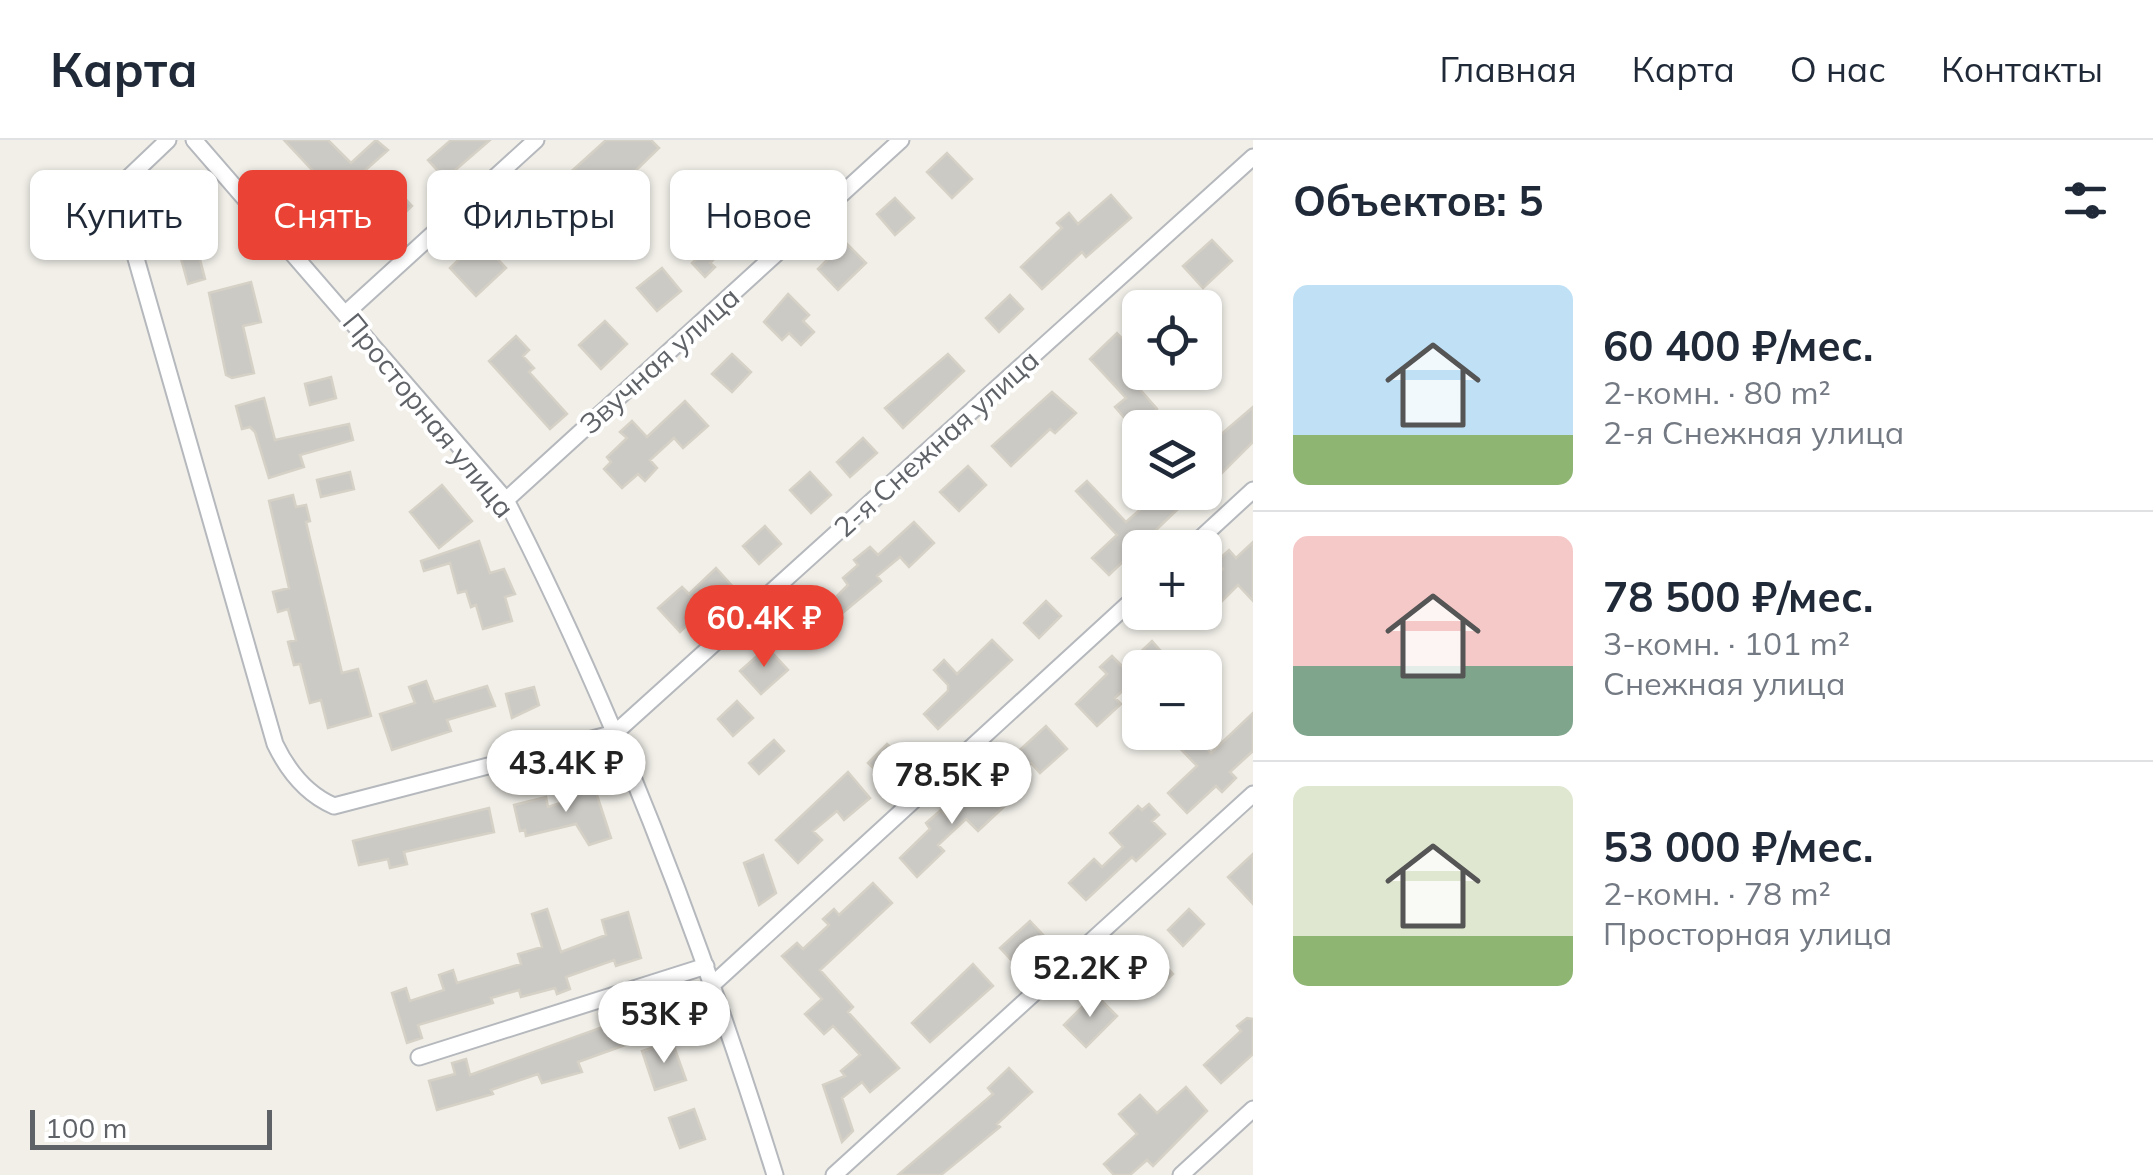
<!DOCTYPE html>
<html lang="ru">
<meta charset="utf-8">
<style>
:root{--surface:#fff;--page:#f6f6f7;--text:#1f2937;--muted:#747a83;--line:#e0e1e3;--accent:#ea4335}
body{margin:0;font-family:Mulish,sans-serif;background:var(--page);color:var(--text);height:100vh;display:flex;flex-direction:column;font-size:38px;white-space:nowrap}
*{box-sizing:border-box;margin:0}
p{font-size:32px;color:var(--muted)}
.icon{flex:none;width:55px;height:55px;fill:none;stroke:currentColor;stroke-width:2;stroke-linecap:round;stroke-linejoin:round}
.map{position:relative;flex:1;overflow:hidden}
.sheet{display:flex;flex-direction:column;background:var(--surface);width:900px}
.sheet>*{flex:none}
.guide{position:absolute;left:30px;top:30px;width:950px;height:90px;display:flex;gap:20px}
.fabs{position:absolute;left:1122px;top:150px;display:grid;gap:20px}
.fabs a{display:grid;place-items:center;width:100px;height:100px;border-radius:15px;background:var(--surface);box-shadow:0 2px 8px #0004;font-size:50px}
.scale{position:absolute;left:30px;bottom:25px;width:242px;box-sizing:border-box;padding-left:10px;border:5px solid #5f6368;border-top:0;font-size:28px;line-height:35px;white-space:nowrap;color:#5f6368;-webkit-text-stroke:8px #fff;paint-order:stroke}
.price{position:absolute;translate:-50% -85px;padding:0 22px;border-radius:35px;background:#fff;color:#222;font-size:32px;line-height:65px;filter:drop-shadow(0 2px 5px #0008)}
.price::after{content:'';position:absolute;left:50%;top:60px;width:30px;height:22px;margin-left:-15px;background:inherit;clip-path:polygon(0 0,100% 0,50% 100%)}
.price.current{background:var(--accent);color:#fff}
ul{padding:0;list-style:none}
li{display:flex;align-items:center;gap:30px;height:250px;padding:0 40px}
li+li{border-top:2px solid var(--line)}
li span{display:grid;place-items:center;flex:none;width:280px;height:200px;border-radius:15px;color:#555}
li>.icon{margin-inline-start:auto}
span .icon{width:120px;height:120px;fill:#fffc;stroke-width:1}
li b{font-size:42px}
h2{display:flex;justify-content:space-between;align-items:center;height:120px;padding:0 40px;font-size:42px}
.tag{padding:0 35px;border-radius:15px;background:var(--surface);box-shadow:0 2px 8px #0004;font-size:35px;line-height:90px}
.tag.current{background:var(--accent);color:#fff}
header{display:flex;align-items:center;gap:60px;box-sizing:border-box;height:140px;padding:0 50px;background:var(--surface);border-bottom:2px solid var(--line)}
header strong{font-size:48px}
nav{display:flex;gap:55px;margin-inline-start:auto;font-size:35px}
main{display:flex;flex:1;min-height:0}
.map>svg:first-child{display:block}
.building{fill:#cccac5;stroke:#d6d1c6;stroke-width:2.5}
.lines{fill:none;stroke-linecap:round;stroke-linejoin:round}
.minor-casing{stroke:#b5b8bc;stroke-width:19}
.minor{stroke:#fff;stroke-width:15}
.labels{text-anchor:middle;dominant-baseline:central;stroke-width:8;stroke-linejoin:round;paint-order:stroke}
.street-label{font-size:28px;fill:#5f6368;stroke:#fff}
</style>
<header>
<strong>Карта</strong>
<nav><a>Главная</a><a>Карта</a><a>О нас</a><a>Контакты</a></nav>
</header>
<main>
<div class="map">
<svg width="1253" height="1035" viewBox="0 0 1253 1035">
<rect width="100%" height="100%" fill="#f1efe8"/>
<path class="building" d="M284,0h44l23,23 25,-23 12,10 -27,24 7,7 -25,22z
M451,0h39l-45,39 -17,-19z
M606,0h45l8,8 -36,35 -4,-4 -39,34 -7,-8 -32,37 -5,-6 -11,10 -23,-26 22,-18 3,4 13,-11 2,3z
M947,13l25,26 -20,19 -25,-26z
M771,35l22,24 -28,26 -23,-24z
M397,50l15,16 -25,24 -15,-16z
M1111,55l20,23 -45,39 -4,-5 -40,37 -21,-22 41,-39 -5,-5 12,-10 9,11z
M895,58l19,20 -19,17 -18,-21z
M715,78l20,21 -25,24 5,4 -10,10 -13,-14 10,-9 -12,-12z
M193,92l12,47 -17,5 -13,-47z
M1212,100l20,21 -29,27 -20,-22z
M845,102l21,21 -28,27 -20,-21z
M484,105l22,23 -30,28 -26,-28 23,-22 4,5z
M662,128l19,23 -24,20 -20,-23z
M251,142l10,40 -18,4 11,47 -22,5 -6,-3 -17,-82z
M788,154l21,21 -6,6 11,11 -13,13 -12,-12 -7,7 -18,-18z
M1010,155l13,14 -24,23 -13,-14z
M605,181l22,23 -26,25 -22,-24z
M1117,193l21,23 -15,14 34,39 -23,20 -19,-22 11,-9 -36,-39z
M516,196l13,14 -6,6 11,12 -5,4 38,42 -17,15 -61,-68z
M732,214l19,18 -19,20 -20,-18z
M948,214l16,17 -61,57 -18,-20z
M331,237l5,21 -26,7 -5,-21z
M1052,252l24,21 -21,20 -5,-4 -39,37 -19,-20z
M264,258l11,42 74,-16 4,16 -53,15 4,12 -35,11 -14,-46 -5,-5 -8,2 -6,-23z
M685,261l23,25 -25,22 -9,-10 -24,22 7,8 -12,13 -7,-7 -16,14 -18,-19 7,-7 -4,-5 20,-19 -7,-6 12,-11 15,16z
M1253,267v35l-42,42 -6,-7v-29z
M863,298l14,15 -27,24 -13,-15z
M968,326l18,19 -27,26 -19,-19z
M350,332l4,17 -33,8 -4,-17z
M810,332l21,23 -20,18 -21,-23z
M1087,341l39,41 34,-30 17,18 -68,65 -17,-17 25,-23 -41,-44z
M442,345l30,36 -33,27 -29,-36z
M293,355l3,12 10,-2 4,16 -4,1 36,151 16,-4 13,47 -43,12 -7,-28 -11,3 -10,-39 -6,1 -6,-23 8,-2 -8,-31 -10,3 -5,-20 16,-4 -20,-87z
M914,382l20,21 -25,24 -9,-10 -23,19 4,5 -59,49 6,7 -11,10 -19,-21 7,-6 -3,-3 21,-20 6,7 19,-19 -5,-7 15,-13 -4,-5 16,-13 8,8z
M765,386l16,18 -22,20 -16,-18z
M479,401l11,32 14,-4 11,25 -10,3 7,24 -29,8 -7,-24 -5,2 -5,-16 -8,2 -8,-30 -26,8 -3,-10z
M1253,402v59l-15,-16 -33,33v-32l18,-17 -7,-7 13,-12 7,8z
M716,428l18,20 -15,14 -4,-4 -35,34 -22,-24 24,-21 7,7z
M1046,461l15,15 -22,22 -15,-15z
M992,500l20,20 -74,69 -14,-15 24,-23v-6l-14,-15 10,-10 13,14z
M1152,501l14,16 -11,11h-15v6l-25,24 6,6 -24,22 -21,-22 31,-30 -7,-7 12,-11 12,12z
M767,507l21,23 -27,24 -21,-23z
M426,541l8,21 53,-16 8,20 -48,14 4,11 -59,19 -12,-36 35,-11 -6,-16z
M534,547l5,18 -27,13 -6,-24z
M737,561l16,17 -20,18 -15,-17z
M1253,573v38l-23,21 6,6 -14,14 -6,-6 -29,27 -19,-20 29,-27 -25,-26 8,-8h12l19,21z
M1046,586l21,23 -27,24 -9,-10 -11,10 -11,-13z
M774,600l10,11 -25,23 -10,-11z
M887,604l21,20 -19,19 -21,-20z
M848,632l22,26 -26,22 -7,-9 -24,20 9,9 -24,23 -22,-23z
M592,640l19,58 -22,7 -13,-21 -50,12 -1,-6 -5,1 -6,-26 32,-8 2,10 25,-8 -4,-11z
M985,642l21,23 -28,26 -12,-12 -28,26 6,6 -27,26 -17,-19 30,-29 -4,-6 15,-13 6,7z
M1149,664l10,11 -7,6 13,13 -29,27 -4,-4 -46,43 -17,-17 25,-24 8,8 21,-20 -13,-14 28,-27 4,4z
M489,668l5,24 -90,20 3,12 -17,4 -2,-9 -29,6 -6,-24z
M1253,714v50l-25,-27z
M763,715l13,38 -17,12 -15,-42z
M873,743l19,20 -72,67 33,37 -5,5 51,56 -29,24 -8,-10 -20,16 11,33 -11,11 -19,-57 22,-9 -4,-5 19,-16 -27,-29 -9,8 -19,-20 17,-15 -40,-43 15,-13 6,6 26,-24 -6,-6 11,-10 5,6z
M547,769l14,43 45,-17 -4,-15 26,-8 13,46 -25,8 -2,-6 -48,17 4,12 -13,5 -2,-6 -34,9 -2,-7 -28,8 2,5 -75,22 4,13 -15,5 -15,-50 14,-5 4,13 34,-11 -5,-15 14,-5 4,13 64,-19 -3,-10 24,-7 -10,-33z
M1189,769l15,15 -21,22 -15,-16z
M1030,781l16,17 -29,28 -17,-18z
M1149,808l24,26 -16,15 -20,-21 4,-4 -4,-4z
M973,824l20,22 -63,56 -18,-19z
M1095,854l22,22 -31,31 -22,-22z
M1247,878l6,1v35l-32,29 -17,-18 37,-34 -4,-5z
M619,881l9,23 -50,18 4,10 -40,11 -4,-9 -47,16 2,4 -56,16 -8,-29 26,-7 -3,-11 14,-4 4,16z
M672,901l14,39 -31,10 -13,-39z
M1009,928l23,24 -35,32 3,3 -59,48h-43l95,-81 -5,-6z
M1186,947l21,24 -54,55 -6,-6 -17,15h-16l-10,-11 33,-30 -18,-20 21,-19 17,18z
M694,969l11,30 -25,9 -11,-30z"/>
<g class="lines">
<defs>
<path id="minor" d="M168,0l-43,41 -4,25 154,538c13,27 31,50 59,62l281,-73 638,-576
M194,0l312,360c111,216 197,444 269,675
M346,173l190,-173
M506,360l395,-360
M1190,408l63,-58
M712,845l428,-392
M419,917l287,-91
M834,1035l419,-381
M1181,1035l72,-66"/>
</defs>
<use href="#minor" class="minor-casing"/>
<use href="#minor" class="minor"/>
</g>
<g class="labels">
<g class="street-label">
<text transform="translate(659 220) rotate(-42)">Звучная улица</text>
<text transform="translate(429 275) rotate(51)">Просторная улица</text>
<text transform="translate(936 303) rotate(-42)">2-я Снежная улица</text>
</g>
</g>
</svg>
<div class="fabs">
<a><svg class="icon" aria-label="locate" viewBox="0 0 24 24"><circle cx="12" cy="12" r="6"/><path d="M12 2v4M12 18v4M2 12h4M18 12h4"/></svg></a>
<a><svg class="icon" aria-label="layers" viewBox="0 0 24 24"><path d="M12 4l9 5-9 5-9-5zM3 14l9 5 9-5"/></svg></a>
<a>+</a>
<a>−</a>
</div>
<div class="scale">100 m</div>
<b class="price current" style="left:764px;top:530px">60.4K ₽</b>
<b class="price" style="left:566px;top:675px">43.4K ₽</b>
<b class="price" style="left:952px;top:687px">78.5K ₽</b>
<b class="price" style="left:1090px;top:880px">52.2K ₽</b>
<b class="price" style="left:664px;top:926px">53K ₽</b>
<div class="guide">
<a class="tag">Купить</a>
<a class="tag current">Снять</a>
<a class="tag">Фильтры</a>
<a class="tag">Новое</a>
</div>
</div>
<section class="sheet">
<h2>Объектов: 5<svg class="icon" aria-label="filters" viewBox="0 0 24 24"><path d="M4 7h16M4 17h16"/><circle cx="9" cy="7" r="2"/><circle cx="15" cy="17" r="2"/></svg></h2>
<ul>
<li><span style="background:linear-gradient(#bfe0f5 75%,#8fb573 0)"><svg class="icon" aria-label="home" viewBox="0 0 24 24"><path d="M3 11l9-7 9 7M6 9v11h12V9"/></svg></span><div><b>60 400 ₽/мес.</b><p>2-комн. · 80 m²</p><p>2-я Снежная улица</p></div></li>
<li><span style="background:linear-gradient(#f6c9c9 65%,#7fa58c 0)"><svg class="icon" aria-label="home" viewBox="0 0 24 24"><path d="M3 11l9-7 9 7M6 9v11h12V9"/></svg></span><div><b>78 500 ₽/мес.</b><p>3-комн. · 101 m²</p><p>Снежная улица</p></div></li>
<li><span style="background:linear-gradient(#dfe7d0 75%,#8fb573 0)"><svg class="icon" aria-label="home" viewBox="0 0 24 24"><path d="M3 11l9-7 9 7M6 9v11h12V9"/></svg></span><div><b>53 000 ₽/мес.</b><p>2-комн. · 78 m²</p><p>Просторная улица</p></div></li>
</ul>
</section>
</main>
